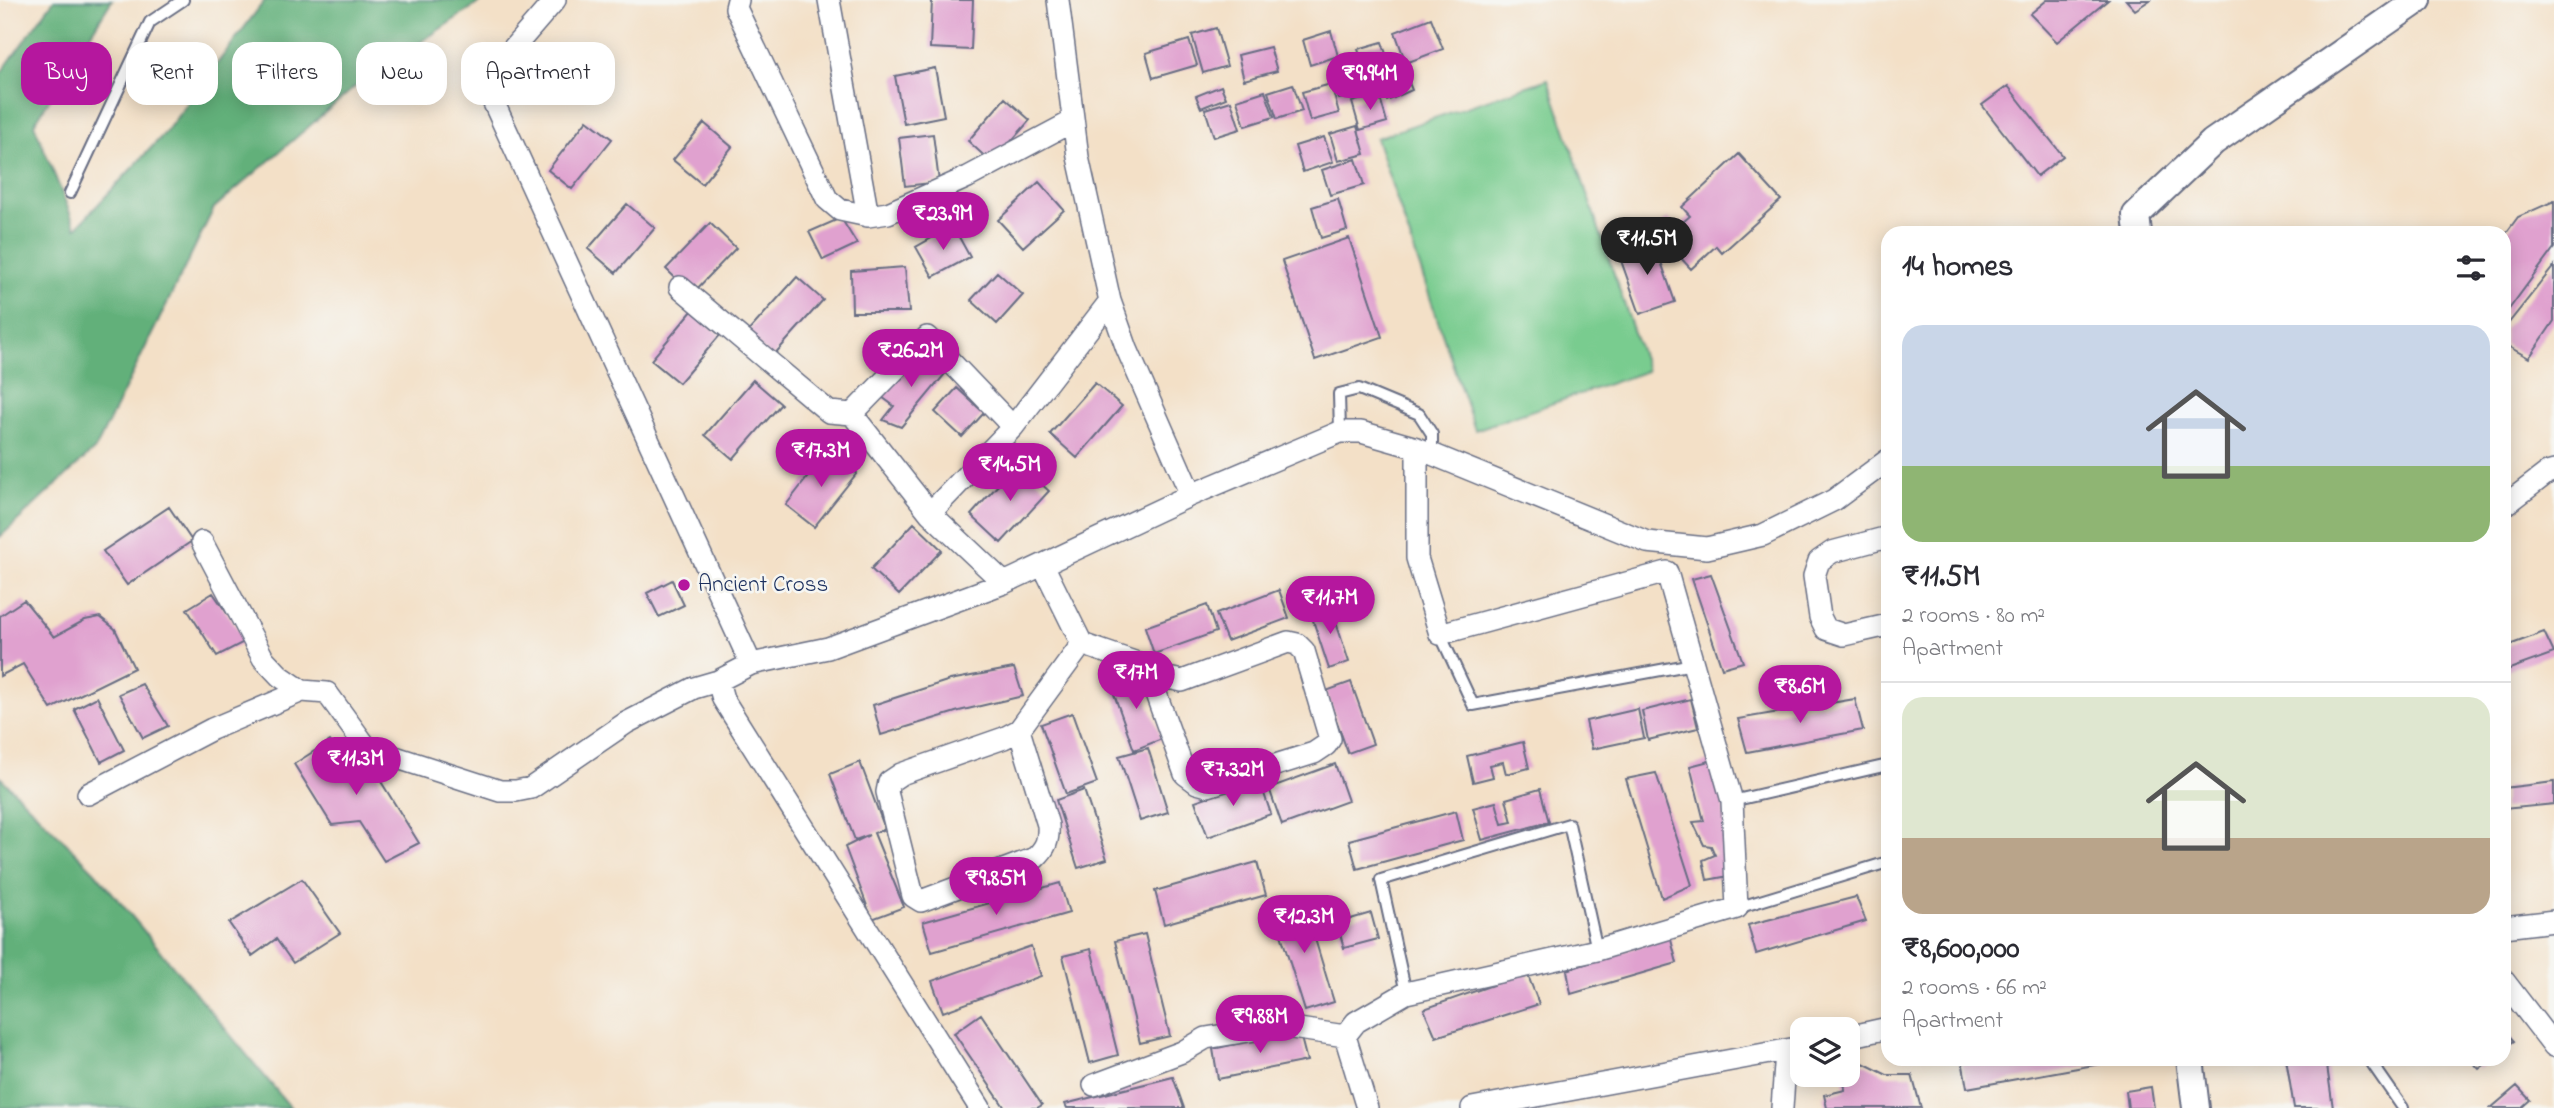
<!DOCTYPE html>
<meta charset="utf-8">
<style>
:root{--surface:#fff;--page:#f7f7f7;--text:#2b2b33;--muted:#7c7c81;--line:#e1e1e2;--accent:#b5179e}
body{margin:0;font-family:"Indie Flower",sans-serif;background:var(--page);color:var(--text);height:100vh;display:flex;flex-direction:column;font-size:26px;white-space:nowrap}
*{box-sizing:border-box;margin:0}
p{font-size:23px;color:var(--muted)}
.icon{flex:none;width:38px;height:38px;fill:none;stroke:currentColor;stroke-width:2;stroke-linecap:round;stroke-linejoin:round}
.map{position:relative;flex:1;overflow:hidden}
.panel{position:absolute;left:1881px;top:226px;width:630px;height:840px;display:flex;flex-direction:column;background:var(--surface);border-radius:21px;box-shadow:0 4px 18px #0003}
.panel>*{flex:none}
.guide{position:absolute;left:21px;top:42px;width:665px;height:63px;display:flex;gap:14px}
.controls{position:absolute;left:1790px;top:1017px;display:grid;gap:14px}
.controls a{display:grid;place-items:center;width:70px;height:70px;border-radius:14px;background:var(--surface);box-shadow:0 4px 18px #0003;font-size:35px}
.price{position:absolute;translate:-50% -60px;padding:0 16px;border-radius:24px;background:var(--accent);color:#fff;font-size:23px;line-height:46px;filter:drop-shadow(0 2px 4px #0008)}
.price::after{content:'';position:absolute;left:50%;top:42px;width:21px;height:16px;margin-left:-10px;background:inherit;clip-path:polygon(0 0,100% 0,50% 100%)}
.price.active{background:#222;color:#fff}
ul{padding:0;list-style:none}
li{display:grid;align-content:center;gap:14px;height:371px;padding:0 21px}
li+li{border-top:2px solid var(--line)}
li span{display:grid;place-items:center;height:217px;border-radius:21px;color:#555}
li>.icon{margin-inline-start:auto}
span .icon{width:126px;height:126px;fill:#fffc;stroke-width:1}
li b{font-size:30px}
h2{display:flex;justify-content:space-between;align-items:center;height:84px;padding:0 21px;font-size:30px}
.chip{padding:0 24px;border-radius:21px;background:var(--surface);box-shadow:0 4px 18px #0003;font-size:24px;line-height:63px}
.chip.active{background:var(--accent);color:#fff}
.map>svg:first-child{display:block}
.green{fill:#79cc8f;stroke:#4a7e76;stroke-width:2}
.forest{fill:#62b07a;stroke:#3e706c;stroke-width:2}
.building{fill:#e0a1cf}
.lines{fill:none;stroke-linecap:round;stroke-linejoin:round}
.service-casing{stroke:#676d83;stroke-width:14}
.minor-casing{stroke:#676d83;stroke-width:24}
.tertiary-casing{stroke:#676d83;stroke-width:30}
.service{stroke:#fff;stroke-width:10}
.minor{stroke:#fff;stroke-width:21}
.tertiary{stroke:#fff;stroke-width:26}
.poi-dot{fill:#b5179e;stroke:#f6f6f2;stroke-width:2.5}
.labels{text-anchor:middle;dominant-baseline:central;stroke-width:5;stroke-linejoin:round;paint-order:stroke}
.poi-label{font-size:23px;fill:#1b2f5e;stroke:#f6f6f2;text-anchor:start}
</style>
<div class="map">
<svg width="2554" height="1108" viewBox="0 0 2554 1108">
<rect width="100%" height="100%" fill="#f6f6f2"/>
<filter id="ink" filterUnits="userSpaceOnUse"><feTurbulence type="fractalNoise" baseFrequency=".0143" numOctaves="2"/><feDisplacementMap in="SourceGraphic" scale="14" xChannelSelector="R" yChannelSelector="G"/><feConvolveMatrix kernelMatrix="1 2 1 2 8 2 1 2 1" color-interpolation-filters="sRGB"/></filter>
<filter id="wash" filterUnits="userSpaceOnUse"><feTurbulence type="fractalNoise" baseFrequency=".00686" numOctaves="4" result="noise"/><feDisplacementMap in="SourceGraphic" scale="28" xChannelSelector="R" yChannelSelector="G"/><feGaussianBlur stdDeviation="1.57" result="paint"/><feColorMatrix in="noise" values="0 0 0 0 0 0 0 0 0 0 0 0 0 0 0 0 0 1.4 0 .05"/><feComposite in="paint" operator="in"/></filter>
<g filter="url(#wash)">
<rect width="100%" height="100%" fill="#f3e0c7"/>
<path class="green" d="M1548,79l99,292 -172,59 -99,-292z"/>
<path class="forest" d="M54,0h58l-78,124 42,104 89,-95 100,-133h218l-127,86 -142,122 -118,240 -96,89v-463z
M0,777l95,95 196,236h-291z"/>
<g id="blocks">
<path class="building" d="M932,0h41l-2,50 -41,-2z
M2047,0h61l-51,42 -27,-28z
M2126,0h24l-15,10z
M1431,18l12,31 -37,14 -11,-31z
M1216,28l11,38 -24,7 -11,-38z
M1331,31l7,25 -28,9 -7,-25z
M1189,40l8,25 -44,13 -7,-25z
M1382,42l9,27 -25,8 -8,-28z
M1270,47l7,24 -33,9 -6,-25z
M1360,67l7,24 -28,8 -7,-24z
M935,68l9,48 -40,8 -9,-48z
M1404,71l8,19 -25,11 -8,-20z
M1293,84l9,27 -25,8 -9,-27z
M1331,84l8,29 -29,8 -8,-29z
M1221,86l5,12 -25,10 -5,-12z
M2008,86l55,70 -26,20 -55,-71z
M1265,91l9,26 -29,9 -8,-26z
M1379,94l8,28 -27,8 -8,-28z
M1005,98l25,22 -38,43 -24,-22z
M1231,101l9,28 -26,8 -9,-28z
M587,120l25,19 -40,50 -24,-19z
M704,123l28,24 -30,37 -29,-24z
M1357,126l8,28 -27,7 -8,-27z
M933,134l6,48 -34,4 -6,-48z
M1324,137l9,25 -30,10 -8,-26z
M1739,154l42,46 -59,53 -6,-7 -25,23 -36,-39 13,-12 8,10 14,-12 -8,-9z
M1356,159l8,26 -34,10 -8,-25z
M1039,182l25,28 -41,37 -25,-27z
M1338,199l9,31 -26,8 -9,-31z
M2554,201v47l-50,68v-80l14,-19z
M627,204l28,24 -39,45 -28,-24z
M841,218l16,26 -34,16 -14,-28z
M710,223l26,25 -44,46 -26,-25z
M953,226l17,31 -37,20 -17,-30z
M1349,238l33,99 -67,23 -33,-99z
M1653,239l22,63 -35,12 -22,-62z
M2554,266v55l-25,37 -25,-14v-15z
M905,267l4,45h-57l-1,-41z
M997,272l26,23 -26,29 -26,-24z
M797,277l26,23 -51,57 -26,-23z
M692,311l28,24 -41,48 -28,-23z
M918,353l27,21 -44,53 -18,-7 11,-14 -12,-9z
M753,380l28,24 -48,55 -28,-24z
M1095,383l27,23 -45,52 -27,-24z
M957,388l27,25 -22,24 -27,-25z
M828,451l29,22 -43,54 -28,-22z
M1018,463l31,28 -48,52 -30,-28z
M169,507l23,34 -65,44 -24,-34z
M914,523l28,27 -43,45 -28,-26z
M1711,574l32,88 -21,6 -30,-89z
M672,580l12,25 -25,12 -12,-24z
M1279,590l10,28 -62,23 -11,-27z
M213,593l33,48 -29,15 -30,-47z
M24,600l30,37 31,-17 15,-3 15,12 19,39 -83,41 -28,-45 -23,12v-60z
M1330,604l19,58 -20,7 -19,-58z
M1207,605l9,27 -62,22 -9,-27z
M2544,632l10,21 -50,18v-24z
M1014,668l9,28 -64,15 -78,24 -8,-30 77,-25z
M1137,673l25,66 -28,11 -24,-67z
M1351,682l22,62 -25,9 -22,-62z
M142,684l26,42 -25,12 -24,-44z
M97,697l27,53 -23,12 -27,-53z
M1691,699l7,29 -50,12 -6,-29z
M1855,699l8,31 -116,22 -9,-33z
M1638,709l6,29 -52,11 -6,-28z
M1072,713l25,70 -31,11 -25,-70z
M330,741l11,14 18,-9 60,97 -35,18 -25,-39 -27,3 -38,-61z
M1523,742l6,26 -23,6 -3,-12 -13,3 3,12 -20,5 -6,-26z
M1148,748l20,64 -28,9 -21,-65z
M1713,760l10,38 6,78 -22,4 -4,-20 12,-5 -4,-9 -7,-1 -11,-23 11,-1 -14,-55z
M860,762l25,67 -11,4 30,74 -32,12 -27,-72 24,-12 -14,5 -25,-66z
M1335,764l13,37 -66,24 -13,-37z
M1656,773l36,112 -30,13 -36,-119z
M1259,779l12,35 -63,23 -13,-36z
M2554,782v22l-50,5v-21z
M1540,789l9,33 -67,18 -9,-32 23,-6 6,22 10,-2 -6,-23z
M1084,790l23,69 -29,9 -22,-68z
M1456,811l7,29 -106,29 -8,-29z
M1257,862l9,33 -102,29 -9,-33z
M302,879l38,54 -47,30 -17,-24 -24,17 -23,-33z
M1060,883l9,30 -137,39 -9,-30z
M1856,897l10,24 -110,33 -8,-29z
M1303,899l31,103 -29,9 -32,-102z
M1371,913l7,26 -34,9 -7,-25z
M1145,934l25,102 -30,7 -25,-102z
M1670,936l7,27 -106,31 -4,-24z
M1031,946l10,30 -98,36 -11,-31z
M1091,949l27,106 -28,8 -27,-107z
M1527,973l12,31 -103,33 -12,-28z
M981,1014l61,91 -5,3h-32l-51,-75z
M1299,1030l8,31 -89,18 -5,-30z
M2504,1030l10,11 -10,7z
M2127,1059l-160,29 -5,-28 5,-1z
M2286,1059h40l7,49h-39z
M2470,1059h22l-13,10z
M1861,1062l26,13h25l9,33h-94l-3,-13 21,-5 -1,-12z
M1173,1077l11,31h-117l-2,-4z
M2517,1086l13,14 -9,8h-30z
M2151,1087l3,21h-26l-2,-17z"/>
</g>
</g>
<g filter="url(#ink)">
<use href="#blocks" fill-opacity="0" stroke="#676d83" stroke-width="2"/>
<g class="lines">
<defs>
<path id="service" d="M70,193l80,-171 33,-22
M1340,432l-1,-38 20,-5 60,25 13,20v19
M1440,634l33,71 220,-41
M1732,801l156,-36
M1737,908l151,-46
M1406,993l-25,-113 188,-56 28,126
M2369,1059l34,49"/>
<path id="minor" d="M555,0l-51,59 -11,42 258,563
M738,0l-2,8 91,191 13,11 28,6 20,-3 80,-36 105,-56
M829,0l39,216
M1058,0l20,157 32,144
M680,287l149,125 23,2 78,99 74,70
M852,414l75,-77 86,90
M2504,506l43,-33 7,-2
M930,513l83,-86 97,-126 17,48 64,146
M1888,537l-56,15 -13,9 -5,15 6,41 6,12 18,6 44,-10
M202,542l61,116 17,18 22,15
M1043,565l39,79 64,22 22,12 14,3 106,-39 9,2 7,7 26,88 -4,6 -12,8 -106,33 -11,-3 -12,-9 -39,-108
M718,681l5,18 257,409
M1019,730l29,95c1,15 -2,23 -13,33l-114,43 -8,-5 -26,-104 2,-10 12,-8 103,-36 15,-8 63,-86
M88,794l124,-65 90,-38 25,2 40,55 133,43h16l15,-3 95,-65 68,-35 24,-7 33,-17 77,-16 176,-65 187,-88 149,-63h21l56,16 230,94 60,6 56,-13 71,-35 54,-40
M2504,927l50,-6
M2504,981l50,65
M1345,1036l11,-14 50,-29 191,-43 140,-42 -5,-107 -65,-229 -227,62 -23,-76v-110
M1345,1036l22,72
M1848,1037l40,-9
M1094,1085l88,-33 24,-14 73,-12 66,10
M1472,1108l330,-61
M1782,1108l4,-57"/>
<path id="tertiary" d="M2138,233l-2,-18 77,-73 205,-142
M2190,1059l6,49"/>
</defs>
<use href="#service" class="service-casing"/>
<use href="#minor" class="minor-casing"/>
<use href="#tertiary" class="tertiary-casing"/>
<use href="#service" class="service"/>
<use href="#minor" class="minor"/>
<use href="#tertiary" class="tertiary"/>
</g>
</g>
<circle class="poi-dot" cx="684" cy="585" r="7"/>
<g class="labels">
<g class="poi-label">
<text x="698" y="585">Ancient Cross</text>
</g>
</g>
</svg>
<div class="controls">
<a><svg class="icon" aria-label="layers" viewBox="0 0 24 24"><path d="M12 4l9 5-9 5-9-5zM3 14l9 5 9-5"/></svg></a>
</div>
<b class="price" style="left:1370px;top:112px">₹9.94M</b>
<b class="price" style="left:943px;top:252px">₹23.9M</b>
<b class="price active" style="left:1647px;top:277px">₹11.5M</b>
<b class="price" style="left:911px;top:389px">₹26.2M</b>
<b class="price" style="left:821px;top:489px">₹17.3M</b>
<b class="price" style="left:1010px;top:503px">₹14.5M</b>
<b class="price" style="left:1330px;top:636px">₹11.7M</b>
<b class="price" style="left:1136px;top:711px">₹17M</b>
<b class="price" style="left:1800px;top:725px">₹8.6M</b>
<b class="price" style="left:356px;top:797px">₹11.3M</b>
<b class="price" style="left:1233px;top:808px">₹7.32M</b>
<b class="price" style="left:996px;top:917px">₹9.85M</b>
<b class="price" style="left:1304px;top:955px">₹12.3M</b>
<b class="price" style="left:1260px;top:1055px">₹9.88M</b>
<div class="guide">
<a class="chip active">Buy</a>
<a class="chip">Rent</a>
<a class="chip">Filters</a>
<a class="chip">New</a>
<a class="chip">Apartment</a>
</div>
<section class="panel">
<h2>14 homes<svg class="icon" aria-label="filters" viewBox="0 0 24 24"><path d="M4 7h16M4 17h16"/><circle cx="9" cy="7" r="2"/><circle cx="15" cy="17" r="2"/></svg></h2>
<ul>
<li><span style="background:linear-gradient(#c9d6e8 65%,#8fb573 0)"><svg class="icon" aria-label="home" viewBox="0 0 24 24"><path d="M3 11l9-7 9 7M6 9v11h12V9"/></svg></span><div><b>₹11.5M</b><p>2 rooms · 80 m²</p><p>Apartment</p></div></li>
<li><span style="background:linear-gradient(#dfe7d0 65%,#b9a48a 0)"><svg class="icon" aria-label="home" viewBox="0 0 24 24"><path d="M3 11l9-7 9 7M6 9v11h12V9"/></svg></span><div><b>₹8,600,000</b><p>2 rooms · 66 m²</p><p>Apartment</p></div></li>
</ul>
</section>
</div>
